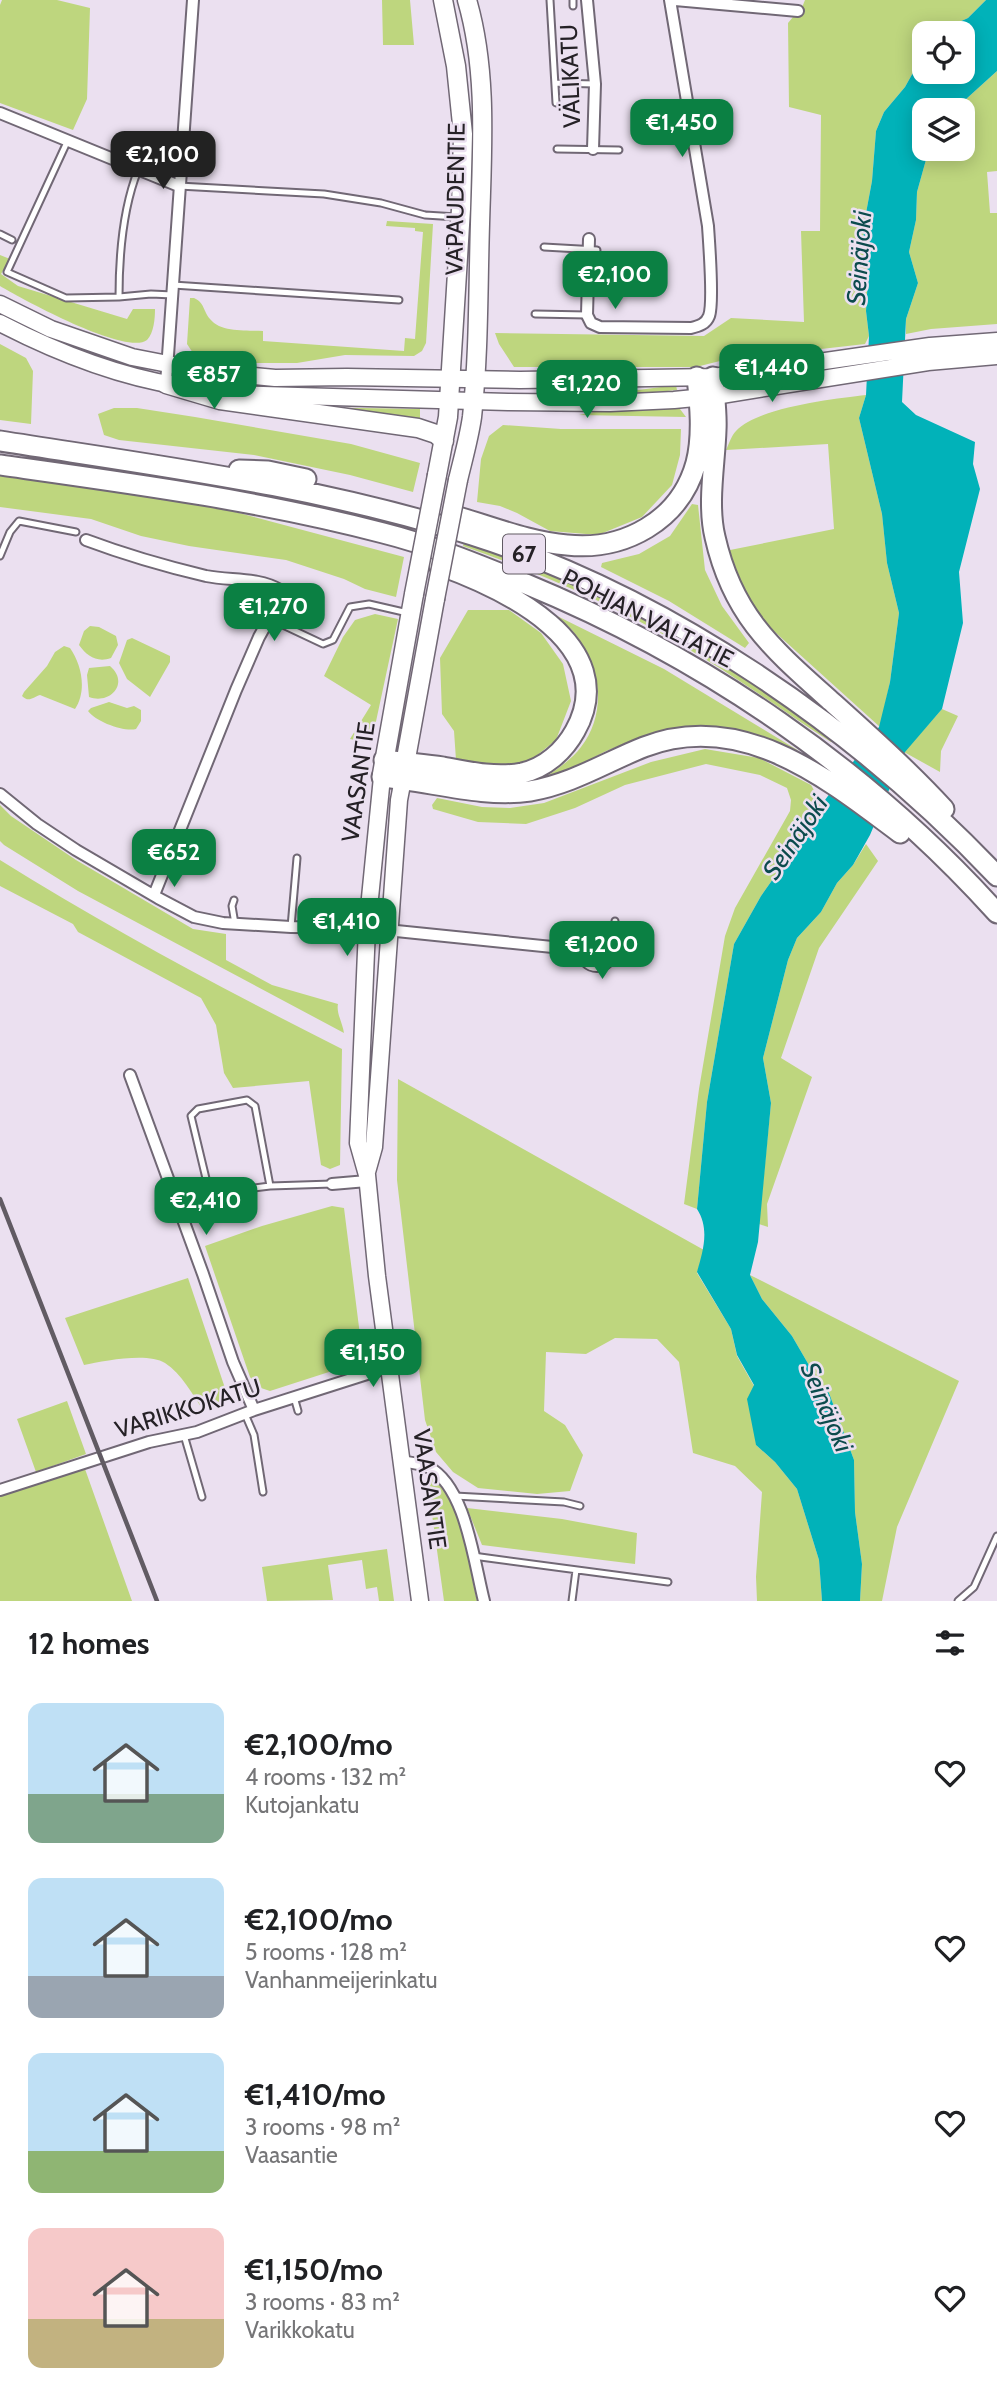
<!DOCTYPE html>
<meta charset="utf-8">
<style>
:root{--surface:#fff;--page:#f6f6f6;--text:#202124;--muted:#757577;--accent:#0b8043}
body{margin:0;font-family:Cabin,sans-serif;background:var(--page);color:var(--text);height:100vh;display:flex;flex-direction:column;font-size:26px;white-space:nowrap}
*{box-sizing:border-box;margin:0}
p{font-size:23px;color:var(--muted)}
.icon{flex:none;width:38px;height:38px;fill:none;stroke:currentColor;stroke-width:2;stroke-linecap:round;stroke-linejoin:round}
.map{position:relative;height:1601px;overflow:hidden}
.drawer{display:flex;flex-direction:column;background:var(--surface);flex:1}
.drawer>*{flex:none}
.controls{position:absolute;left:912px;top:21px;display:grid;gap:14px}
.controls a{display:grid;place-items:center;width:63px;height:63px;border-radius:14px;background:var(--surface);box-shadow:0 4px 18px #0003;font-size:35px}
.price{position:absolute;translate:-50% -60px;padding:0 16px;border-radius:14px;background:var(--accent);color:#fff;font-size:23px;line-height:46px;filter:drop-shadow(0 2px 4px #0008)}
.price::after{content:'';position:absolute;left:50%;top:42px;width:21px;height:16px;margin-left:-10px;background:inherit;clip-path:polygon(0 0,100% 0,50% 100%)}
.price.active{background:#222;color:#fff}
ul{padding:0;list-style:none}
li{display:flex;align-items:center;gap:21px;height:175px;padding:0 28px}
li span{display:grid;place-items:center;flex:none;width:196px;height:140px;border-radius:14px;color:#555}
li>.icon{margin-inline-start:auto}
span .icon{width:84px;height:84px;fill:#fffc;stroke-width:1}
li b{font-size:30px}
h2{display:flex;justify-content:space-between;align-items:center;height:84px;padding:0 28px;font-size:30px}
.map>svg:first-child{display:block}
.green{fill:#bed67e}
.water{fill:#01b2b9}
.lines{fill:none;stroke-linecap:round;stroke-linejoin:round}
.lane-casing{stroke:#716875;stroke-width:9}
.street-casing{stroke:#716875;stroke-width:14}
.secondary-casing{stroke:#716875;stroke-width:19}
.primary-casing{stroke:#716875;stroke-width:21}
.highway-casing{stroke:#716875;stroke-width:23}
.lane{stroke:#fff;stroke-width:5}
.street{stroke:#fff;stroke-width:10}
.secondary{stroke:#fff;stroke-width:16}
.primary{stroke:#fff;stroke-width:18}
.highway{stroke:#fff;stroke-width:19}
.rail{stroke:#615b63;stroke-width:4.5}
.primary-bridge-casing{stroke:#716875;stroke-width:21;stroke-linecap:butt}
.primary-bridge{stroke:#fff;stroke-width:18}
.labels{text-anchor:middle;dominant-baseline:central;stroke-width:5;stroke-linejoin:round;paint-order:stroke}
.shield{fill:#ebe0f0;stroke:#605a63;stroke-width:2}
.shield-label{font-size:23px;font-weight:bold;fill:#252126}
.street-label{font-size:24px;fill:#252126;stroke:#ebe0f0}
.water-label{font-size:26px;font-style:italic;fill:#0c4b4d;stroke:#ebe0f0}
</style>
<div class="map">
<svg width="997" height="1601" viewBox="0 0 997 1601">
<rect width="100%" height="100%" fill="#ebe0f0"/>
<path class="green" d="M2,0h55l33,8 -3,91 -14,31 -73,-27v-98z
M382,0h28l4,45h-31z
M805,0h181l-18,18 -24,11 -3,4h-17v20l-19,34 -21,25 -8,19 -4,50 -9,48 5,49 -2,33 3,25 -4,8 -141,16 -28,7h-182l-15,-23 -4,-11 209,3 27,-18 73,4 -3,-91h19l1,-116 -32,-8 -1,-84 15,-18z
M997,71v100l-10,1 3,41h7v111l-66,5 -25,5v-15l12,-36 -9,-31 7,-32 1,-28 12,-43h33v-39h-8z
M387,221l46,3 -7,119 -4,8 -8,5 -69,-1 -48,8h-45l-43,-5 -16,-5 -6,-9 3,-46h4c11,5 9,13 16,21 11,14 37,11 53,12v10l141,10 1,-13 10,1 8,-107 -8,-1v-3l-29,-2z
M0,255l10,4 -9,15 17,12 109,33 6,-10h22c0,9 -1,24 -8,31 -21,16 -125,-41 -147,-54z
M0,344l26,14 7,13 -2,53 -31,-4z
M198,377l39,4 4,2 -1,4 -8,1 -35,-5 -2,-3z
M676,385l1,5 -32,3 -14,-2z
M590,389h29l2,4 -37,1 -4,-2z
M866,395l-7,23 23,96 5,49 12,50 -9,69 -10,45 -114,-103 -26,-38 -15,-35 109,-22 -6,-85 -102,6c3,-6 5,-14 10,-19 23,-24 97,-32 130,-36z
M301,407l119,2v14z
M675,407l5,2 6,8 -107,-2 25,-5z
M114,408h23l58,9 156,27 69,19 -7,29 -63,-17 -96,-20 -135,-15 -15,-5 -6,-21z
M503,425l58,4h120l-1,26 -8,30 -30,32 -44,18 -48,-4 -33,-18 -17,-7 -23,-4 4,-43 8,-23z
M0,474l224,35 180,48 -8,40 -31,-8 -21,-10 -58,-19 -97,-14 -48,-10 -50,-17 -91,-12z
M692,504l6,1 7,65 17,36 27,37 -4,5 -76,-47 -68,-34 1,-4 37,-9 31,-18z
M465,539l123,49 124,66 122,86 -3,2c-51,-33 -100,-69 -153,-99 -68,-40 -141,-71 -215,-97z
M539,607l125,62 135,82 -90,-25 -55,6 -48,19 -42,22 -30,11c16,-10 35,-21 47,-37 28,-37 19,-85 -10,-118 -8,-9 -22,-15 -32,-22z
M468,610h41l32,23 22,31 8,37 -15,39 -31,25 -38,2 -31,-7 -2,-29 -12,-17 -2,-56z
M375,614l23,5 -26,121 -6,2 -16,-3 21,-34 -47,-29 19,-39 12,-17z
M90,626l9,1 17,9 2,9 -7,13c-14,5 -24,-2 -32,-13l5,-14z
M132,638l38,18v6l-20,35 -23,-18 -8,-16 8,-23z
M64,646l6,2c12,17 17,43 5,61l-35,-14c-7,2 -11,8 -18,1l2,-4 23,-26 8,-14z
M110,666c20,17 0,39 -21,31l-2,-22 2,-7z
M109,702l18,6 7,-2 7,4v11l-5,8c-12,3 -40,-7 -48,-18l3,-3z
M942,709l16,7 -17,35 -1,21 -36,-20z
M705,749l54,9 52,27 11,19 -30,48 -31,44 -27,48 -27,158 -10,107 -13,-5 15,-115 26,-153 10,-28 55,-97 1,-11 -4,-12 -27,-13 -54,-11 -81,21 -50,23 -49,16 -48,-2 -45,-13 -1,-4 5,-7 45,9 28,1 34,-5 107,-41z
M0,805l11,11 65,44 117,69 33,5v26l46,25 66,19c-2,9 5,20 6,29l-266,-142 -74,-46 -4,-4z
M866,844l12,17 -59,87 -38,110 31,19 -45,127 1,23 -9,-3 12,-121 -8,-45 25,-98 9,-22 24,-26 16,-29 16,-18z
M0,860c112,70 225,130 342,189l-2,116 -10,4 -9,-4 -12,-84 -76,7 -9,-15 -8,-48 -15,-27 -123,-66 -5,-8 -73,-38z
M398,1079l306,171 -7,23 34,56 6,27 17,30 2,59 19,17 22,27 22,71 3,41h-65l-1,-24 6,-85 -27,-26 -42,-13 -14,-91 -22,-23 -42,-1 -29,16 -40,-2 -2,59 21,14 18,30 -13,36 -33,3 -59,-6 -25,-16 -17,-20 -11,-32 -28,-240z
M332,1206l12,2 18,143 -2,11 -90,29 -12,-4 -8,-10 -45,-131 57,-20z
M750,1275l209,106 -62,146 -15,74h-22l2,-37 -7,-52 -1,-52 -25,-67 -12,-14 -25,-43 -30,-37z
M188,1278l41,122 -26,10c-11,-16 -21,-36 -38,-47 -17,-11 -62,-2 -81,2l-19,-47z
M67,1401l19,53 -50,18 -19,-53z
M85,1469l47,132h-132v-107z
M427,1478h5c31,26 36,85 45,123h-33z
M467,1508l95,11 75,14 -2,31 -153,-19z
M387,1549l7,52h-15l-2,-14 -11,2 -4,-29 -34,5 5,35 -66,1 -5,-34z"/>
<path class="water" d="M986,0h11v71l-43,39h-30v39h5l-12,43 -1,28 -7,32 9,31 -12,36 -4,83 14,13 59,27 -2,22 7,25 -21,83 4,51 -21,86 -37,43 -35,83 -17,30 -16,18 -16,29 -24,26 -9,22 -25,98 8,45 -13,139 -8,33 12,24 30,37 25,43 12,14 25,67 1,52 7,52 -2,37h-38l-3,-41 -22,-71 -22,-27 -19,-17 -9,-46 7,-14 -17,-30 -6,-26 -34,-57c6,-21 13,-43 0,-63l10,-107 27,-158 27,-48 31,-44 30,-48 57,-77 11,-45 9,-69 -12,-50 -5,-49 -23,-96 7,-23 3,-59 -3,-25 2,-33 -5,-49 9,-48 4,-50 8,-19 21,-25 19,-34v19h38v-39h-21l3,-4 24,-11z"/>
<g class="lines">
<defs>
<path id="lane" d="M550,0l6,103
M573,0v6
M555,83l40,1
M68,140l-61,132 59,26 53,-1
M557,149l62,1
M138,170c-15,38 -19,86 -19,127l32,-3 22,1
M179,186l145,8 57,9 44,12 32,2
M0,234l12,6
M544,247l53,3
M173,285l226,15
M535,314l52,1
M0,556l10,-24 9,-11 57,11
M270,619l53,25 10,-4 17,-33 19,-3 39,9
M234,900l-2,6 3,18
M291,927l6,-69
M608,942l7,-8v-13
M270,1186l-15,-80 -8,-6 -49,9 -7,7 18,75 5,2 56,-7 62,-2
M183,1220l9,-7 17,-22
M294,1397l4,14
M245,1414l9,21 9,57
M184,1435l18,62
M455,1496l109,6 16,4
M473,1556l195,26
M572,1601l4,-31
M958,1601l16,-14 23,-51"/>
<path id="street" d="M587,0l8,84 -2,65
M675,0l123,11
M0,113l179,73
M589,239l-2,76 4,8 9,4 91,1c8,-2 15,-4 18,-12 5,-13 0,-74 -1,-90l-38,-226
M166,384l27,-384
M86,540c40,15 78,26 120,36 25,5 52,1 74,14v9l-21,38 -23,53 -82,205
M0,794l37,30 39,26 82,48 36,19 29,6 68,4 76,1 215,22
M582 951a15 15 0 1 1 30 0a15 15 0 1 1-30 0Z
M130,1075l73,199 30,88 21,48
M332,1184l35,-3
M401,1461c9,2 18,2 27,6 38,19 46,96 56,134
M0,1490l149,-48 48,-10 57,-22 135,-43"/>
<path id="secondary" d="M0,304l51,25 81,28 72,14 71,7 72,-1 173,3 193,-3 217,-31 67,-5
M0,323c56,29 117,53 179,63
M228,394l280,8 102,1 64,-3 41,-4 213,-34 69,-6
M382,777l-15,151 -9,215 9,32 10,101 43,325
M367,1172l7,-25 25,-347 4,-21"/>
<path id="primary" d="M166,384l54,16 198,28 18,6 8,7
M437,475l11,-58 13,-208 2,-75 -7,-68 -13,-66
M458,480c5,-21 11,-42 14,-63 7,-64 6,-129 8,-193 2,-74 8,-152 -13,-224
M382,774l32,-180
M403,775l32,-176"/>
<path id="highway" d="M713,377c1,17 4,35 3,53 -1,33 -9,74 -1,107 18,80 59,113 117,165 39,35 77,69 112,107
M0,441c158,25 319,45 472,94 195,62 385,193 525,341
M0,465c128,18 257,35 383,68 48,12 96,32 143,51 179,74 341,185 471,329
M239,470l29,1 38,8
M458,517c35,10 72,25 109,28 57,6 113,-24 129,-82 7,-27 4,-58 1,-86
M384,760c20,3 39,4 59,7 26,5 53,11 79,6 23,-5 42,-22 53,-42 49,-87 -72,-143 -136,-166
M382,777c48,4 100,21 148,14 42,-7 76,-29 114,-44 97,-38 183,31 256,86"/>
</defs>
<use href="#lane" class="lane-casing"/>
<use href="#street" class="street-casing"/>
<use href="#secondary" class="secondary-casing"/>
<use href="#primary" class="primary-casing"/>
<use href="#highway" class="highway-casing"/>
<use href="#lane" class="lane"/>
<use href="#street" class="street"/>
<use href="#secondary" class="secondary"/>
<use href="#primary" class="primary"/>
<use href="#highway" class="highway"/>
<path class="rail" d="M0,1199l157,402"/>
<defs>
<path id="primary-bridge" d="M414,594l23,-119
M435,599l23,-119"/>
</defs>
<use href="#primary-bridge" class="primary-bridge-casing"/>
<use href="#primary-bridge" class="primary-bridge"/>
</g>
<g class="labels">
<rect class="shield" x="503" y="534.5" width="42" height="39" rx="5"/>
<g class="shield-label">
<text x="524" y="554">67</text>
</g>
<g class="street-label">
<text transform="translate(570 76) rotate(-92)">VÄLIKATU</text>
<text transform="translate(455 199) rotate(-89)">VAPAUDENTIE</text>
<text transform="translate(648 618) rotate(27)">POHJAN VALTATIE</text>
<text transform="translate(358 782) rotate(-82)">VAASANTIE</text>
<text transform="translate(188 1408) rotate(-17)">VARIKKOKATU</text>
<text transform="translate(430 1489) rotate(82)">VAASANTIE</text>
</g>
<g class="water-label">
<text transform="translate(859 258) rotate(-86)">Seinäjoki</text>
<text transform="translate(795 837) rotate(-56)">Seinäjoki</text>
<text transform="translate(827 1407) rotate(67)">Seinäjoki</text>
</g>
</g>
</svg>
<div class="controls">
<a><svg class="icon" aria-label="locate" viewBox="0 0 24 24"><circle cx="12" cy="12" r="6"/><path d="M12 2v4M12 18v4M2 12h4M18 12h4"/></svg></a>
<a><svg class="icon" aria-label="layers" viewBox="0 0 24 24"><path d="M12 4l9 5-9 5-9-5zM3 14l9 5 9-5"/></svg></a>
</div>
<b class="price" style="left:682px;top:159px">€1,450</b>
<b class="price active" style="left:163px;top:191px">€2,100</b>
<b class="price" style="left:615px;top:311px">€2,100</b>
<b class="price" style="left:772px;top:404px">€1,440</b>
<b class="price" style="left:214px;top:411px">€857</b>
<b class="price" style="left:587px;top:420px">€1,220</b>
<b class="price" style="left:274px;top:643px">€1,270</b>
<b class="price" style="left:174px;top:889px">€652</b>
<b class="price" style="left:347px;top:958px">€1,410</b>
<b class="price" style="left:602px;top:981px">€1,200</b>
<b class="price" style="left:206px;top:1237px">€2,410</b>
<b class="price" style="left:373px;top:1389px">€1,150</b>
</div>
<section class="drawer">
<h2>12 homes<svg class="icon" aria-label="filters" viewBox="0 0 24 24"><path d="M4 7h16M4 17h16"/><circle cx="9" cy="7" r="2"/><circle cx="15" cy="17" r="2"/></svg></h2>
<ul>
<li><span style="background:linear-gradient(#bfe0f5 65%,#7fa58c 0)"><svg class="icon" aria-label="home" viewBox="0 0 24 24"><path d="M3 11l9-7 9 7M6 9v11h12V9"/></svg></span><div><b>€2,100/mo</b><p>4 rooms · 132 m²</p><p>Kutojankatu</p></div><svg class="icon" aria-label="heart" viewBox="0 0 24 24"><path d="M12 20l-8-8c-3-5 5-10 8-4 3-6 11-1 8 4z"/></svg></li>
<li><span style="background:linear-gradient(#bfe0f5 70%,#9aa5b1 0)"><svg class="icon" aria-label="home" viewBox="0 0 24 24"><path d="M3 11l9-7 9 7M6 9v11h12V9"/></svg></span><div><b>€2,100/mo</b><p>5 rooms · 128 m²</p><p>Vanhanmeijerinkatu</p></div><svg class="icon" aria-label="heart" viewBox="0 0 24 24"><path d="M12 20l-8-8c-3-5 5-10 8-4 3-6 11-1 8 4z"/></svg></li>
<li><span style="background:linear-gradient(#bfe0f5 70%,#8fb573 0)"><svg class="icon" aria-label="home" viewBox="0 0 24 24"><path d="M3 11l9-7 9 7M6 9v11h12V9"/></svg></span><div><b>€1,410/mo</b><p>3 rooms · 98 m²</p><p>Vaasantie</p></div><svg class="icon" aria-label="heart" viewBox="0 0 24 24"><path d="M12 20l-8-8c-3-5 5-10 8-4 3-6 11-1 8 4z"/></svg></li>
<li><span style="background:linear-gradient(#f6c9c9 65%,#c2b280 0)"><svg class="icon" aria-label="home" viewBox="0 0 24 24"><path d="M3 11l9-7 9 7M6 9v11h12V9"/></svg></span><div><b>€1,150/mo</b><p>3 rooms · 83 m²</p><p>Varikkokatu</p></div><svg class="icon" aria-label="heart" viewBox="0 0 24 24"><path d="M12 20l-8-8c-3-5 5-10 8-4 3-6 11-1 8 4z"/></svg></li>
</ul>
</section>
